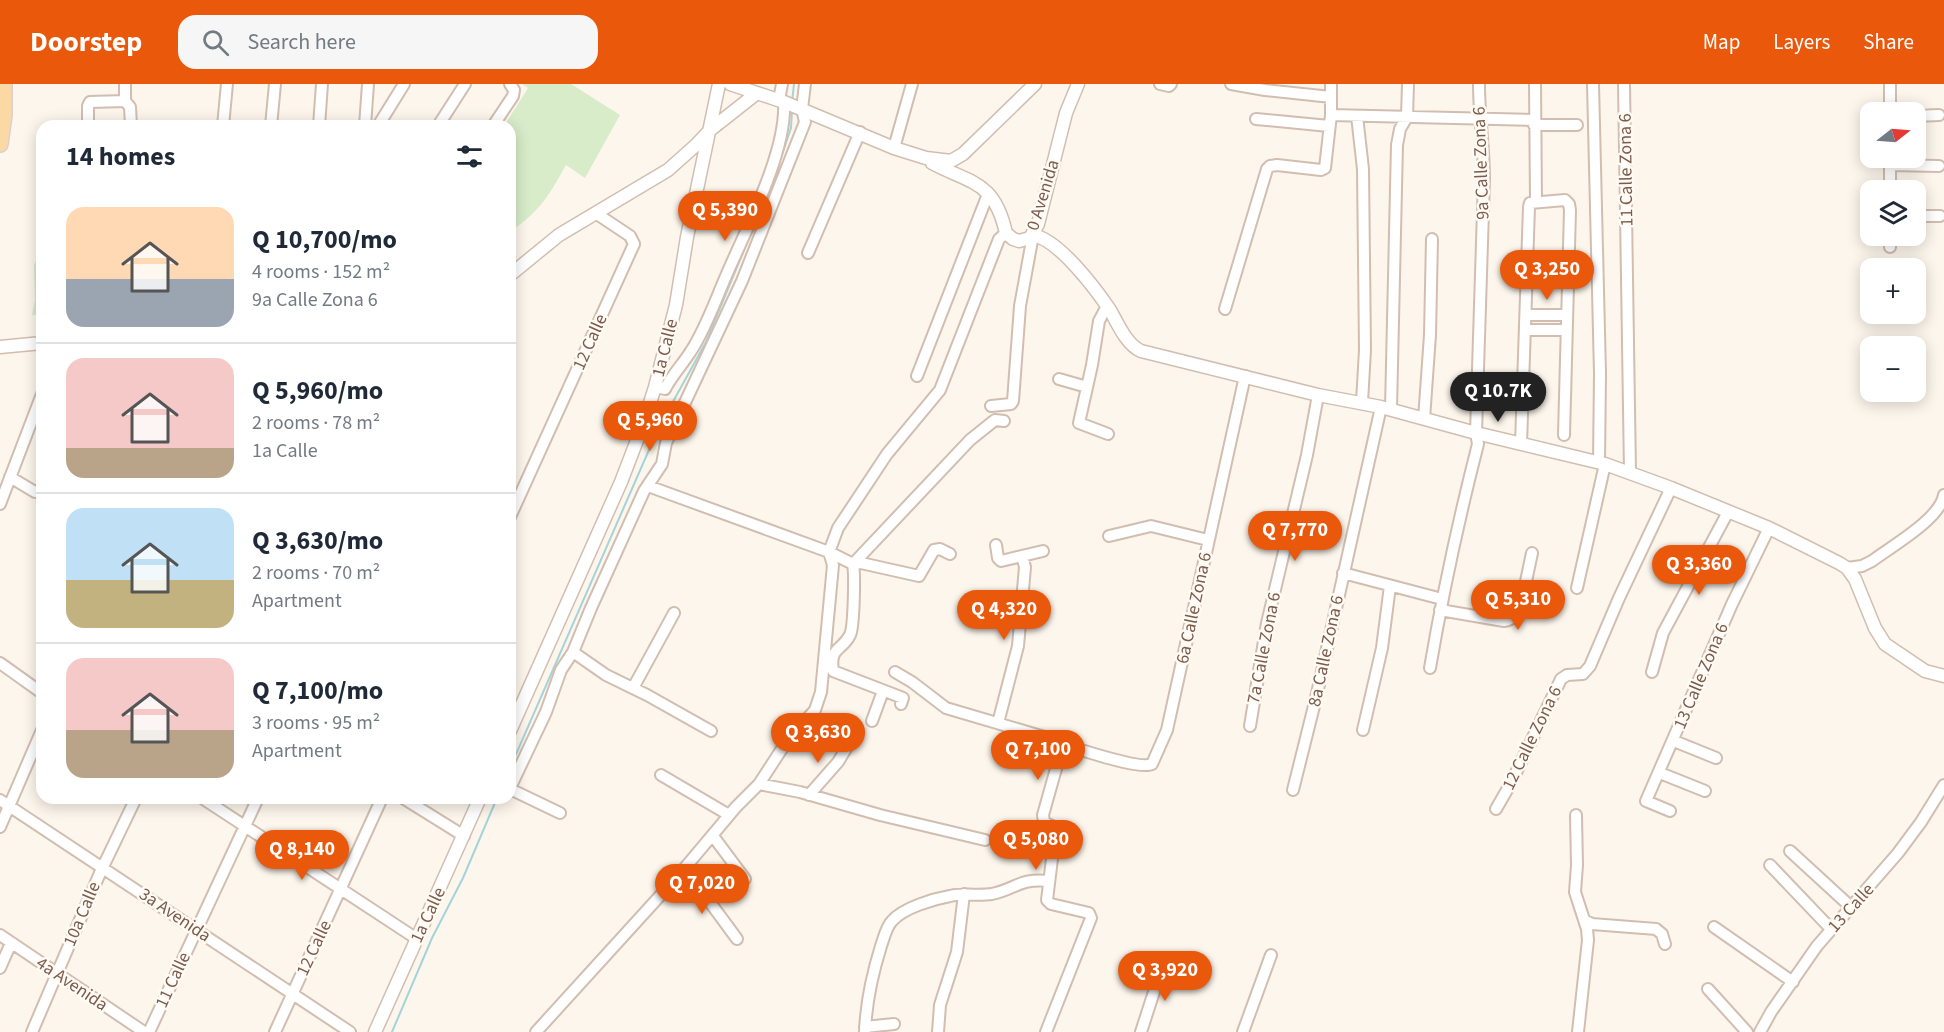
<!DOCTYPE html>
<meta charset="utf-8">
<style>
:root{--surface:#fff;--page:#f6f6f7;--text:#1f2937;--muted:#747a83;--line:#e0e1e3;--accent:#ea580c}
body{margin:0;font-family:"Source Sans 3",sans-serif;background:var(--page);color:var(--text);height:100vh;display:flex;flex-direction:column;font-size:22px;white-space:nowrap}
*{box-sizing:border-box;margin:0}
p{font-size:20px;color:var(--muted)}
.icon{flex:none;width:33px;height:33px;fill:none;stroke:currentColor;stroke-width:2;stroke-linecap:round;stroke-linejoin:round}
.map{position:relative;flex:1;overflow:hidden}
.details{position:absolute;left:36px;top:36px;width:480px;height:684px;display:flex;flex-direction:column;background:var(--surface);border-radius:18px;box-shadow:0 3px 15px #0003}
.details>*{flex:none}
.needle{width:39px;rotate:73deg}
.buttons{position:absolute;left:1860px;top:18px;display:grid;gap:12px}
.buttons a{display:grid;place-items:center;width:66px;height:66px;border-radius:12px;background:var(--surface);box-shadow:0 3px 15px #0003;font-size:30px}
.price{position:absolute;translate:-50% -51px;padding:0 14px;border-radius:21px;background:var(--accent);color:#fff;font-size:20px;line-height:39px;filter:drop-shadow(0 2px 3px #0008)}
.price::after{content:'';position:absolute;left:50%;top:36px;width:18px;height:14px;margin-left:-9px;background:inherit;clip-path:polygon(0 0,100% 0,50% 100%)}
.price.selected{background:#222;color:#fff}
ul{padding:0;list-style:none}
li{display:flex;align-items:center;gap:18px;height:150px;padding:0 30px}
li+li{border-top:2px solid var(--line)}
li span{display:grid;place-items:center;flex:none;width:168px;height:120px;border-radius:18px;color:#555}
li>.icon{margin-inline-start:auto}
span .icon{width:72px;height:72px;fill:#fffc;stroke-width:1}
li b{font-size:26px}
h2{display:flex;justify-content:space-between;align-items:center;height:72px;padding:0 30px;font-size:26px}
header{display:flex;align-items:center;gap:36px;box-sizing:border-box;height:84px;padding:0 30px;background:var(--accent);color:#fff}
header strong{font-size:28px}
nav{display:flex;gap:33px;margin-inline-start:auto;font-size:21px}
.search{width:420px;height:54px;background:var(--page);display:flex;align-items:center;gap:15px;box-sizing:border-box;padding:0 21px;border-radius:18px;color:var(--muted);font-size:22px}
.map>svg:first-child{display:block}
.green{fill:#d8ecc9}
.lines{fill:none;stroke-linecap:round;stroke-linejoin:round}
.stream{stroke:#a5d3da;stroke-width:2}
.minor-casing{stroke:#d1beb0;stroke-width:14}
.tertiary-casing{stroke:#d1beb0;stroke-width:15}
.primary-casing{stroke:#dad1cd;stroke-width:18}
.minor{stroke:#fff;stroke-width:10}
.tertiary{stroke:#fff;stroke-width:12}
.primary{stroke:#fbd9a5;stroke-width:15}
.labels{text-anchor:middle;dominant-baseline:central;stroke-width:5;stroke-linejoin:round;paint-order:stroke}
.street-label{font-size:18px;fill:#7a5c4d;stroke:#fffaf3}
</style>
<header>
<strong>Doorstep</strong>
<div class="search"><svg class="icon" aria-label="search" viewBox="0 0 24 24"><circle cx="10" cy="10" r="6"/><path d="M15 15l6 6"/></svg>Search here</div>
<nav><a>Map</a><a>Layers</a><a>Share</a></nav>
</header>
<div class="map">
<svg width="1944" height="948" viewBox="0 0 1944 948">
<rect width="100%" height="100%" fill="#fdf6ec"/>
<path class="green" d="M522,0h49l49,31 -35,63 -19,-13c-18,32 -25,45 -56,67v-106h-6l24,-38z
M42,163v67l-10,1 3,-15 -1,-35z"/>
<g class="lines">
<path class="stream" d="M792,18l2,-18
M779,79l12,-35 1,-17
M510,684l149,-341 47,-85 50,-121
M392,948l40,-94 31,-60 34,-80"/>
<defs>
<path id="minor" d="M125,0v17l5,6 1,19
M1160,0l9,2 2,-2
M1231,0l34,6 66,7
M1535,0l1,117
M1593,0l7,289 -1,89
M1624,0l6,388
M779,16l3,-16
M1890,28v-28
M1331,31l203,5
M1357,32l6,53 2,181 -3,52
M1916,32l23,-1
M1256,35l73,7
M1534,41h43
M88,42v-20l2,-4 35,-1
M223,42l4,-42
M271,42l4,-42
M319,42l3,-42
M365,42l3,-42
M378,42l26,-42
M438,42l27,-42
M493,42l20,-30 1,-6 -4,-6
M894,64l18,-64
M1890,81l49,1
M1890,106v-32
M1916,132h24
M1890,163v-11
M808,169l52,-121
M1107,222l-8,15 -7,44 -13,58 29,11
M1225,225l42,-140 3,-3 7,-1 44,5 4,-2 6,-53v-31
M1526,231h41
M1525,246h41
M917,292l71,-182
M1059,295l28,8
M655,303l10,2c7,-14 18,-25 26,-38 15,-23 24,-50 35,-75 20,-47 61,-124 58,-174
M991,322l20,-2 2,-3 7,-95 13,-71
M1391,325l6,-264 3,-16 7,-12 1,-33
M1424,335l6,-84 2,-96
M1521,360l8,-237 1,-4 35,-3 4,4 1,6 -6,225
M10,393l25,15 7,-1
M648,402l181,66 24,12 8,-1 58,13 15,-26 6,-1 10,5
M0,420l42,-110
M510,433l124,-273 -4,-8 -33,-22
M1109,452l42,-10 57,14
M996,461l2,13 3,3 42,-10
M1847,484l15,-2 10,-5c20,-15 68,-42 72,-66
M1343,489l99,26
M1577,504l28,-124
M1440,526l64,11c9,-1 14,-7 17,-16l11,-52
M573,568l33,23 41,20 64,36
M0,579l42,30
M1430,584c13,-76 29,-150 48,-224l-2,-11 8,-254c0,-32 -5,-63 -5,-95
M895,588l17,10 34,26 112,33 6,6h7c15,4 69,23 81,17l15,-34 78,-354
M1652,588l11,-39 65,-121
M633,604l41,-75
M901,620l2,-6 -70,-27c-4,-24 9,-20 17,-36 4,-8 5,-61 3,-71l117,-124 25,-20 9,1
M872,637l11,-30
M998,639l20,-77 7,-79 -3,-11
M1250,642l17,-103 40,-168 11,-60
M1363,646l19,-82 8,-62
M1674,657l42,17
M1660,689l45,18
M661,691l68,40
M759,700l41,8 80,23 105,25
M510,704l36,-76 15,-42 12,-18 18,-44 53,-117 18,-27 4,-21 76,-162 63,-159 -3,-13 3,-25
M510,705l50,24
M1293,706l23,-92 65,-291
M809,711l29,-33 9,-15
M202,714l215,141
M403,714l61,38
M0,716l350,232
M1496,725l15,-26 50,-104 6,-4 16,-1 7,-8 29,-68 52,-110
M1670,727l-24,-10 86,-197 37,-76
M1576,731l1,50 -2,27 12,37 1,11 -10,92
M0,743l42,-97
M713,752l32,43
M1790,767l61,56
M1770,781l61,64
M678,792l20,10 39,53
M1584,836l8,4 64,5 6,5 3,10
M1714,843l79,55
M0,851l144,97
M0,884l11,-25
M1708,905l39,43
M865,943l29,-3
M32,948l68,-159 36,-75
M149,948l109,-234
M275,948l107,-234
M536,948l142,-156 58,-69 23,-23 28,-43 28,-31 6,-18 11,-116 1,-11 -4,-13 9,-24 49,-74 53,-64 59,-151 7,-6
M865,948c1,-30 7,-57 16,-86 3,-8 5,-19 11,-25 11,-13 41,-22 58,-25 14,-3 28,0 42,-2 24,-5 27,-16 57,-13
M938,948l2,-27 17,-53 7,-58
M1046,948l45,-114 -2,-5 -38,-9 -4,-4 8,-66v-6l-11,-6 -1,-7 18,-64 3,-4
M1141,948l22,-68
M1243,948l28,-77
M1760,948l11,-20 46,-66 81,-93 23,-31 23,-37"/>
<path id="tertiary" d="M730,0l54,18 110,46 32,10 25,3 12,-7 72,-70
M932,79c39,21 62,17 74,70l7,6 6,2 11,-3 8,-14 28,-111 12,-29
M1033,151c26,5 62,53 77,75 8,14 16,34 31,41l177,44 63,12 95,26 129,31 66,24 98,40 70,35 8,5 8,11 20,49 10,16 40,27 19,5
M510,191l49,-40 109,-65 28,-25 14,-15 47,-37
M0,263l42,-4
M510,647l111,-249 23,-60 11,-35 21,-82 11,-68 32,-153
M375,948l105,-234"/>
<path id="primary" d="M0,60l4,-29v-31"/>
</defs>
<use href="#minor" class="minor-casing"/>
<use href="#tertiary" class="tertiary-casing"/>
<use href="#primary" class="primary-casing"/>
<use href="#minor" class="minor"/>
<use href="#tertiary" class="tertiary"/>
<use href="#primary" class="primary"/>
</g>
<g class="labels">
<g class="street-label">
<text transform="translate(1481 79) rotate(-92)">9a Calle Zona 6</text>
<text transform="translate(1626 86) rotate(-91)">11 Calle Zona 6</text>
<text transform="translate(1043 111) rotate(-73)">0 Avenida</text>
<text transform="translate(590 258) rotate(-66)">12 Calle</text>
<text transform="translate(665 264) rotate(-76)">1a Calle</text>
<text transform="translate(1194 524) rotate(-78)">6a Calle Zona 6</text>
<text transform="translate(1264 564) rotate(-79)">7a Calle Zona 6</text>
<text transform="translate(1326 567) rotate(-78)">8a Calle Zona 6</text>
<text transform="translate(1701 592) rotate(-67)">13 Calle Zona 6</text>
<text transform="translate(1532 654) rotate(-64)">12 Calle Zona 6</text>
<text transform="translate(1851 824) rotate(-48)">13 Calle</text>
<text transform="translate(82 830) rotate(-67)">10a Calle</text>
<text transform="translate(175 831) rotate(34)">3a Avenida</text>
<text transform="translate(428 831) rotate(-65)">1a Calle</text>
<text transform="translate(314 864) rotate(-65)">12 Calle</text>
<text transform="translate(173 896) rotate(-65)">11 Calle</text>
<text transform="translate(72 900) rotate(34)">4a Avenida</text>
</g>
</g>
</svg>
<div class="buttons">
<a><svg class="needle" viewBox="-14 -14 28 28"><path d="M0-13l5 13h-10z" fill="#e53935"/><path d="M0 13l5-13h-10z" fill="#747a83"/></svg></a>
<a><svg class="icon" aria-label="layers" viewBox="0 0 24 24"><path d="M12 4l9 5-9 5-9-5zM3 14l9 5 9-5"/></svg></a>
<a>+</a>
<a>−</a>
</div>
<b class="price" style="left:725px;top:158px">Q 5,390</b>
<b class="price" style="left:1547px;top:217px">Q 3,250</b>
<b class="price selected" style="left:1498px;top:339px">Q 10.7K</b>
<b class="price" style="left:650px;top:368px">Q 5,960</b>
<b class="price" style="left:1295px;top:478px">Q 7,770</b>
<b class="price" style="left:1699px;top:512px">Q 3,360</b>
<b class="price" style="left:1518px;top:547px">Q 5,310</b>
<b class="price" style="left:1004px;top:557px">Q 4,320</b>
<b class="price" style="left:818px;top:680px">Q 3,630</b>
<b class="price" style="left:1038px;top:697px">Q 7,100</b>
<b class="price" style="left:1036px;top:787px">Q 5,080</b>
<b class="price" style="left:302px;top:797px">Q 8,140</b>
<b class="price" style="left:702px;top:831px">Q 7,020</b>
<b class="price" style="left:1165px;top:918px">Q 3,920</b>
<section class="details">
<h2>14 homes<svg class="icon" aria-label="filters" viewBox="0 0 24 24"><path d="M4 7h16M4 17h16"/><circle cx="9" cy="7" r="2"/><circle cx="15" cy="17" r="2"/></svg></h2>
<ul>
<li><span style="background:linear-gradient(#ffd9b3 60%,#9aa5b1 0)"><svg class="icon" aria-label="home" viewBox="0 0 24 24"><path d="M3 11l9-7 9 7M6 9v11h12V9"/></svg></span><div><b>Q 10,700/mo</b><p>4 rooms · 152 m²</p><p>9a Calle Zona 6</p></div></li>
<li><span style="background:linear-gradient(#f6c9c9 75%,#b9a48a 0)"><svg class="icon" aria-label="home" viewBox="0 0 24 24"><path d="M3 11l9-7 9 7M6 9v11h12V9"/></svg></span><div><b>Q 5,960/mo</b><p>2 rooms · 78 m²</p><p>1a Calle</p></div></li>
<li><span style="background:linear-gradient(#bfe0f5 60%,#c2b280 0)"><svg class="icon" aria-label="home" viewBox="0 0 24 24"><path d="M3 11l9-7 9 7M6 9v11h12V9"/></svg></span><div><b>Q 3,630/mo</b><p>2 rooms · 70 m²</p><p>Apartment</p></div></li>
<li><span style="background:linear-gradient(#f6c9c9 60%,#b9a48a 0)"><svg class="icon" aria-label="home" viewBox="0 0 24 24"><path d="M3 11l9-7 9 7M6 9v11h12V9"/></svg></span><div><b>Q 7,100/mo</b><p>3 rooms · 95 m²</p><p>Apartment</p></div></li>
</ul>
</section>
</div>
